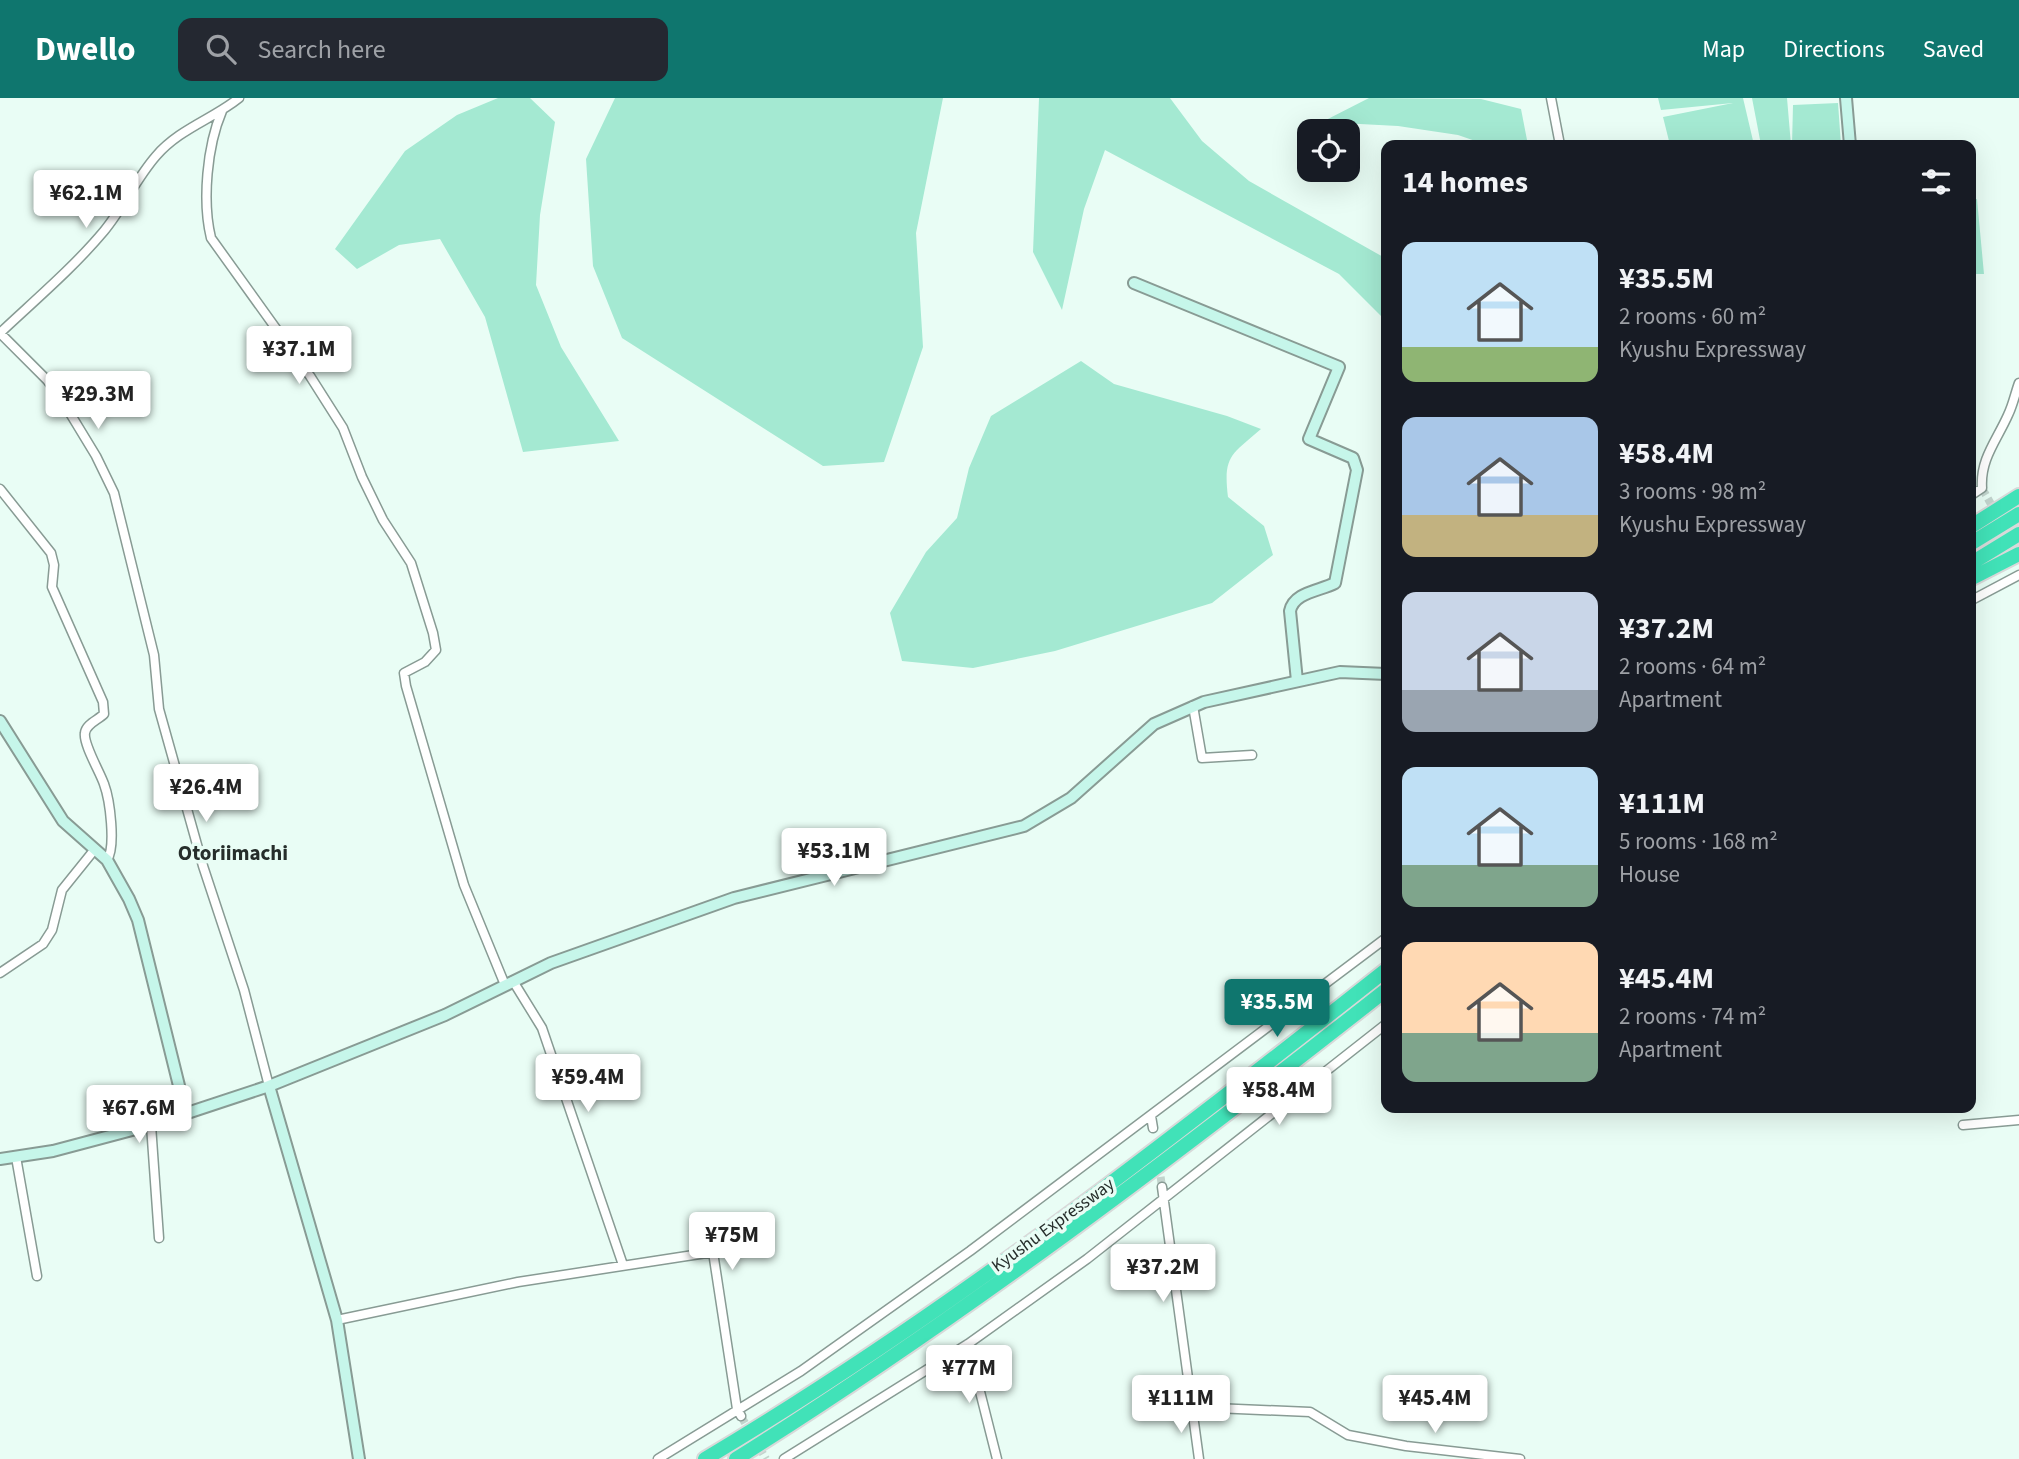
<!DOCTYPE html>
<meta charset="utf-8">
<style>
:root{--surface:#171b24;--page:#242831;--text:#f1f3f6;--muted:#9ea1a6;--accent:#0f766e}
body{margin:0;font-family:"Source Sans 3",sans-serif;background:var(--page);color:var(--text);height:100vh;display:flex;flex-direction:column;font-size:26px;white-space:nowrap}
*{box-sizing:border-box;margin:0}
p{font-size:23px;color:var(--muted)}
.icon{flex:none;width:38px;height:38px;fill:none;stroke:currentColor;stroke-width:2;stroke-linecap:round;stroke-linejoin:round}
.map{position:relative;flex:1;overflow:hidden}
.side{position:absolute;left:1381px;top:42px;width:595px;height:973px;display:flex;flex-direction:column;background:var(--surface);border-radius:14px;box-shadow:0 7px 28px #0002}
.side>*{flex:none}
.fabs{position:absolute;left:1297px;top:21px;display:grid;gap:14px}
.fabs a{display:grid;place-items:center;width:63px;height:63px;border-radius:14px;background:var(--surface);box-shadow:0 7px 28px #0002;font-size:35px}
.price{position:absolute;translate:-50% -60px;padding:0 16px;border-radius:7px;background:#fff;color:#222;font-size:23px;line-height:46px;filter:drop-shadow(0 2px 4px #0008)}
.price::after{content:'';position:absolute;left:50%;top:42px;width:21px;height:16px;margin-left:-10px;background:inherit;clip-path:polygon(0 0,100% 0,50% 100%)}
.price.current{background:var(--accent);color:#fff}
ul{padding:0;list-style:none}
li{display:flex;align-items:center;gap:21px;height:175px;padding:0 21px}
li span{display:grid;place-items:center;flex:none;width:196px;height:140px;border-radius:14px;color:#555}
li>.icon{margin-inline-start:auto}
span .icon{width:84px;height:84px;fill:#fffc;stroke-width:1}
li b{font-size:30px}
h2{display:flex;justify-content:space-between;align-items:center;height:84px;padding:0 21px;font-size:30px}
header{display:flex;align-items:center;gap:42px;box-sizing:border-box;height:98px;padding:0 35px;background:var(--accent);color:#fff}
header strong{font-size:33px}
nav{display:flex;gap:38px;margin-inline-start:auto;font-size:24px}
.search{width:490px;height:63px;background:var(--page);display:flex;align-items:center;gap:18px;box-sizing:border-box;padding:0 24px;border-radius:14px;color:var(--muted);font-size:26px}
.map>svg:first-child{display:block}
.green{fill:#a4e9d2}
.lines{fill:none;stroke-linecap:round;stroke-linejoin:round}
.street-tunnel{stroke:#c2d4cd;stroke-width:8;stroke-dasharray:8 4;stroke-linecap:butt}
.street-casing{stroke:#889b94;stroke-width:11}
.secondary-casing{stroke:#889b94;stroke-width:14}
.highway-casing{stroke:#d8d9d9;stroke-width:18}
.street{stroke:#fff;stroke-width:8}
.secondary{stroke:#c6f6ea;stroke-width:10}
.highway{stroke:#41e2b8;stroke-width:14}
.labels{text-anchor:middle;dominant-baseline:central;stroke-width:7;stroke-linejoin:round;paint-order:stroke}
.street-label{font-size:18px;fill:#262e2b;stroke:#e9fdf5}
.quarter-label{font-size:21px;font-weight:bold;fill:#262e2b;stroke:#e9fdf5}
</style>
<header>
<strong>Dwello</strong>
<div class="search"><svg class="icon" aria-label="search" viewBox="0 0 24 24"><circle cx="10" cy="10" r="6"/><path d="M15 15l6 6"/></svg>Search here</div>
<nav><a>Map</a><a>Directions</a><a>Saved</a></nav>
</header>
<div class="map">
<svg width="2019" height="1361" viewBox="0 0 2019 1361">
<rect width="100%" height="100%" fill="#e9fdf5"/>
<path class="green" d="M498,0h32l25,24 -15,93 -4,70 25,62 58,94 -96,11 -38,-135 -45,-78 -41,6 -42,24 -22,-20 70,-98 52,-36z
M615,0h328l-27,135 7,114 -39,115 -61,4 -201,-128 -29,-72 -7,-107z
M1039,0h131l32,43 47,40 136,77 1,63 -47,-47 -234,-124 -21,59 -22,101 -29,-58z
M1369,0l112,1 40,10 7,36h-41l-29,-10 -60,-9 -76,-4z
M1658,0h85l11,47h-84l-7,-28 70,-14 -72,7z
M1752,0h35l4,47h-30z
M1838,5l3,42h-49l1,-40z
M1977,101l7,75h-13v-74z
M1081,263l33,23 113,32 34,13c-30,26 -38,27 -33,68l36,29 9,29 -61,48 -157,48 -82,17 -71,-7 -12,-48 36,-61 31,-34 12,-50 22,-52z"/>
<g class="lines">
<path class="street-tunnel" d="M1982,390l37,66
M1159,1067l3,22
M741,1318l25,43"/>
<defs>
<path id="street" d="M1551,0l9,47
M222,13c-15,35 -20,90 -11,127l99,138 33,52 19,49 21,43 28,43 22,70 3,17 -11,12 -21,11 2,13 58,199 41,100
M0,235l47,47 15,20 34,56 18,37 40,162 5,54 44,157 41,124 25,96
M0,235c35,-33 73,-65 104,-102 19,-23 32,-52 52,-75 23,-27 57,-37 83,-58
M0,391l51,64 3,12 -2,22 51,115 1,12c-6,6 -18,10 -19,19 -2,11 15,39 19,51 6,16 12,63 3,76
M1970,398l12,-8c-2,-29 15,-48 26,-73 5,-10 7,-21 11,-32
M1970,503l49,-26
M1193,608l9,52 50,-3
M0,875l43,-29 9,-14 10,-40 33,-41
M513,883l29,47 81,237
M1151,1018l2,12
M151,1027l8,113
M1963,1027l56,-5
M16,1059l21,119
M1162,1089l37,272
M337,1222l181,-38 195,-30 24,157 4,7
M968,1246l29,115
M1192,1309l118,5 38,23 58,11 114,13
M658,1361l143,-88 169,-120 416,-313
M784,1361l184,-115 119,-85 299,-235"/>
<path id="secondary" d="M1846,0l4,47
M1134,185l205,84 -30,72 44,19 4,12 -22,113c-15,8 -41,9 -45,28l7,70
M0,623l63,100 44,39 22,39 9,21 48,194
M269,988l68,234 22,139
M0,1061l53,-8 98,-26 118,-39 176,-71 106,-52 183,-65 290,-72 47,-28 83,-74 50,-22 136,-30 46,2"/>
<path id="highway" d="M1970,429l49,-31
M1970,446l49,-30
M1970,466l49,-30
M1970,481l49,-25
M705,1361c240,-143 462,-316 681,-489
M736,1361c228,-143 439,-303 650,-469"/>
</defs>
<use href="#street" class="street-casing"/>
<use href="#secondary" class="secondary-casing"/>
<use href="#highway" class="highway-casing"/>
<use href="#street" class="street"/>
<use href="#secondary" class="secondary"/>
<use href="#highway" class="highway"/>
</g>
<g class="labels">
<g class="street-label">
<text transform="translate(1053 1127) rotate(-36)">Kyushu Expressway</text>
</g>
<g class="quarter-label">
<text x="233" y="755">Otoriimachi</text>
</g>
</g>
</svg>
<div class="fabs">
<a><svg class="icon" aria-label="locate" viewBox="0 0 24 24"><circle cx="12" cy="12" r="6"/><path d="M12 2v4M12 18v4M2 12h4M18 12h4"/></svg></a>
</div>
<b class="price" style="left:86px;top:132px">¥62.1M</b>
<b class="price" style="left:299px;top:288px">¥37.1M</b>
<b class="price" style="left:98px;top:333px">¥29.3M</b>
<b class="price" style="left:206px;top:726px">¥26.4M</b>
<b class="price" style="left:834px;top:790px">¥53.1M</b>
<b class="price current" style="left:1277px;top:941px">¥35.5M</b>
<b class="price" style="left:588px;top:1016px">¥59.4M</b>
<b class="price" style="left:1279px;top:1029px">¥58.4M</b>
<b class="price" style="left:139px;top:1047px">¥67.6M</b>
<b class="price" style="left:732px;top:1174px">¥75M</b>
<b class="price" style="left:1163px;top:1206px">¥37.2M</b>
<b class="price" style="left:969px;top:1307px">¥77M</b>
<b class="price" style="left:1181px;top:1337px">¥111M</b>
<b class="price" style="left:1435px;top:1337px">¥45.4M</b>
<section class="side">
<h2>14 homes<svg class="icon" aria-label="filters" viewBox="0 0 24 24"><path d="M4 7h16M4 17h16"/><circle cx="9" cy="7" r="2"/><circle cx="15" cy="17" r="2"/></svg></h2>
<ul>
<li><span style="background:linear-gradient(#bfe0f5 75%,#8fb573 0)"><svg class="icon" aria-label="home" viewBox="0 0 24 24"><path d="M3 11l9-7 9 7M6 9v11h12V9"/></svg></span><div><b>¥35.5M</b><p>2 rooms · 60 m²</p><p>Kyushu Expressway</p></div></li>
<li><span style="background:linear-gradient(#a9c7e8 70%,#c2b280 0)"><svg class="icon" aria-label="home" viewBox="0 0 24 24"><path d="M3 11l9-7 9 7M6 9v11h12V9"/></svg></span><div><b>¥58.4M</b><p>3 rooms · 98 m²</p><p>Kyushu Expressway</p></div></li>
<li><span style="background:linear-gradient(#c9d6e8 70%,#9aa5b1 0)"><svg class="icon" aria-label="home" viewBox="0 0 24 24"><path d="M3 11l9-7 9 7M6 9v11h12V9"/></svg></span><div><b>¥37.2M</b><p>2 rooms · 64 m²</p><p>Apartment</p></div></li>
<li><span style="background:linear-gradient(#bfe0f5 70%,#7fa58c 0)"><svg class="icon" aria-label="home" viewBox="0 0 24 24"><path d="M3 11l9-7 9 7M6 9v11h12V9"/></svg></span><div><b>¥111M</b><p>5 rooms · 168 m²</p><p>House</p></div></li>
<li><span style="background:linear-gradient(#ffd9b3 65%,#7fa58c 0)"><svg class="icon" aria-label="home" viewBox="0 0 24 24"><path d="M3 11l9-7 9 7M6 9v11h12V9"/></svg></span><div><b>¥45.4M</b><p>2 rooms · 74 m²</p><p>Apartment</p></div></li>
</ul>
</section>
</div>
